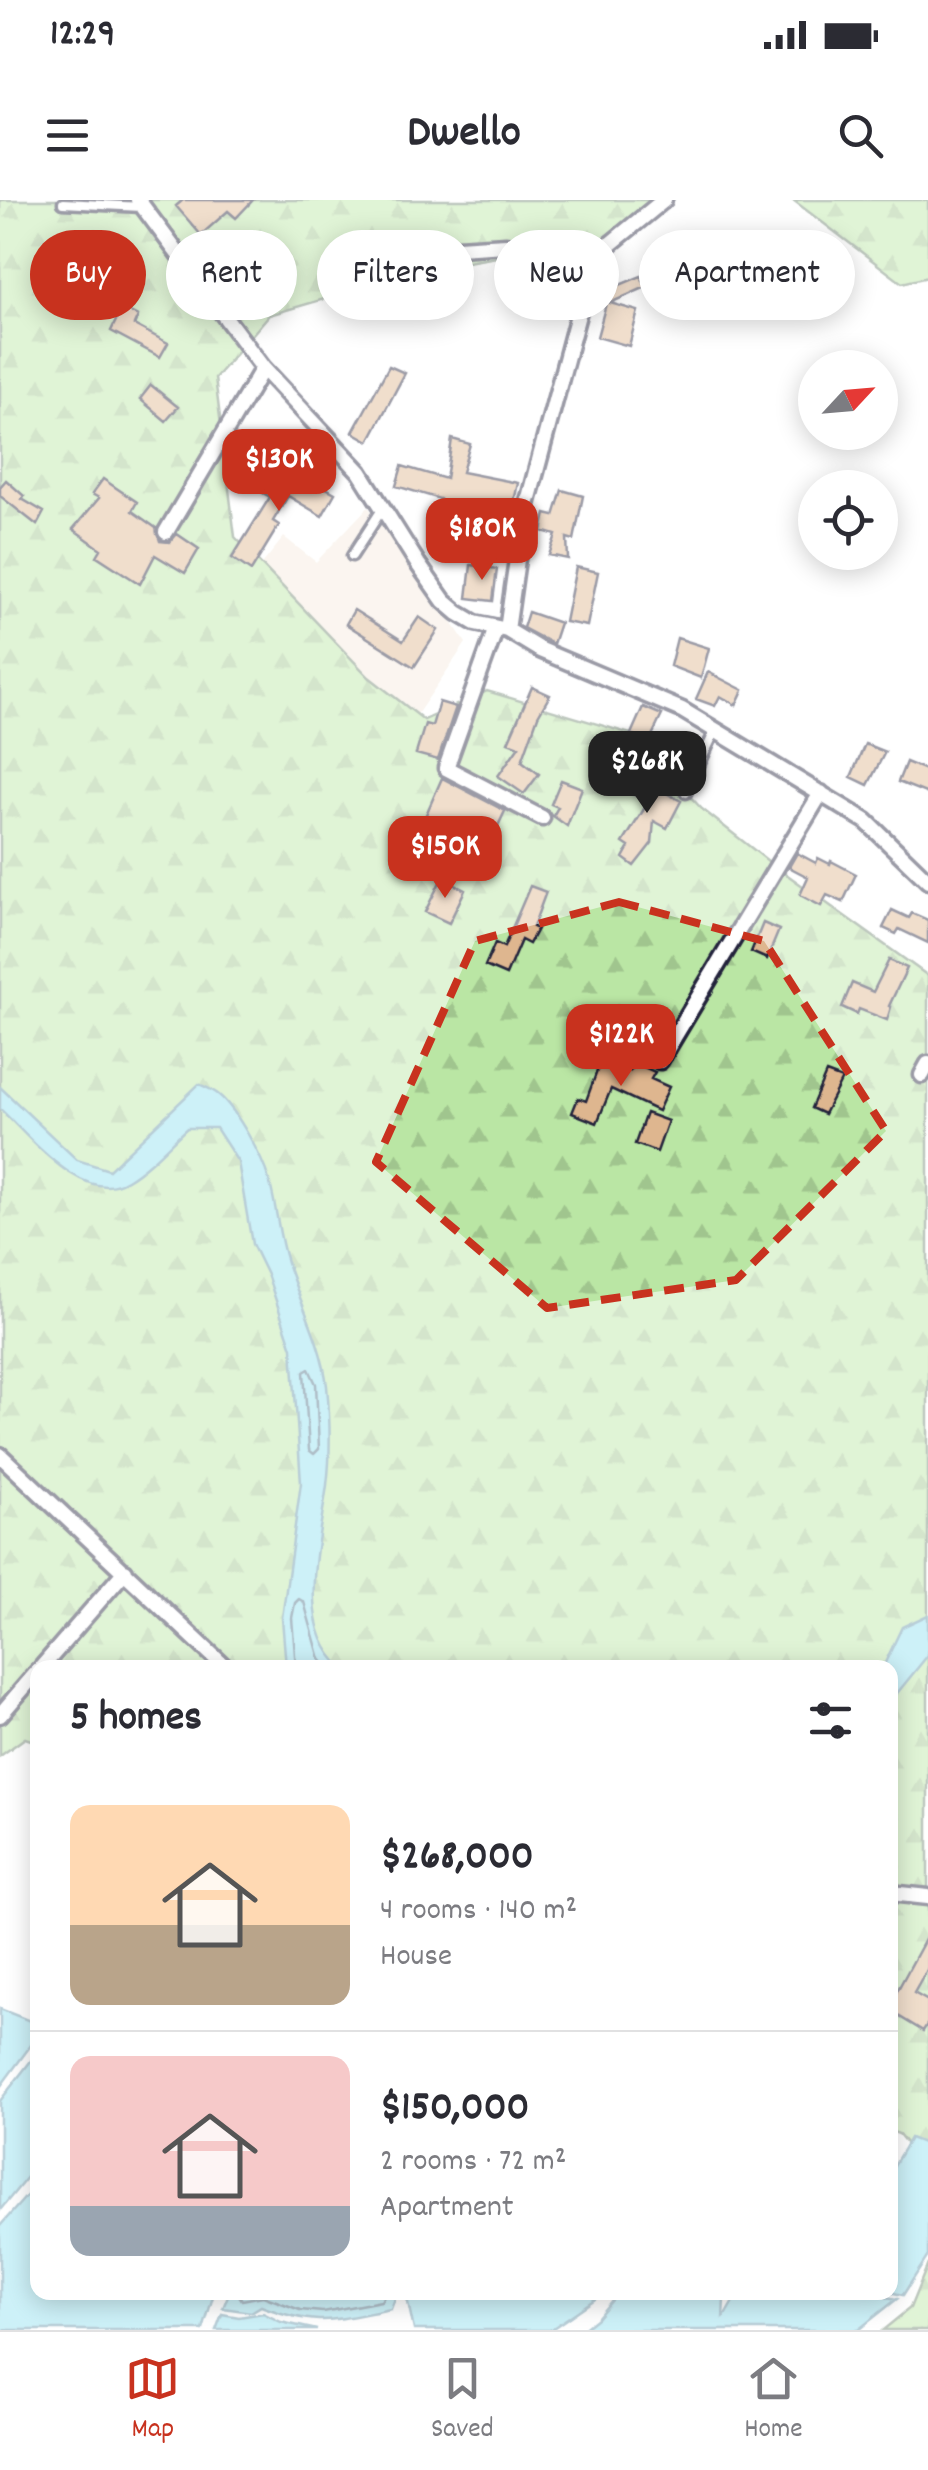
<!DOCTYPE html>
<meta charset="utf-8">
<style>
:root{--surface:#fff;--page:#f7f7f7;--text:#2b2b33;--muted:#7c7c81;--line:#e1e1e2;--accent:#c8321e}
body{margin:0;font-family:Dekko,sans-serif;background:var(--page);color:var(--text);height:100vh;display:flex;flex-direction:column;font-size:38px;white-space:nowrap}
*{box-sizing:border-box;margin:0}
p{font-size:32px;color:var(--muted)}
.icon{flex:none;width:55px;height:55px;fill:none;stroke:currentColor;stroke-width:2;stroke-linecap:round;stroke-linejoin:round}
.map{position:relative;flex:1;overflow:hidden}
.panel{position:absolute;left:30px;top:1460px;width:868px;height:640px;display:flex;flex-direction:column;background:var(--surface);border-radius:20px;box-shadow:0 5px 25px #0003}
.panel>*{flex:none}
.top-card{position:absolute;left:30px;top:30px;width:870px;height:90px;display:flex;gap:20px}
.needle{width:65px;rotate:64deg}
.buttons{position:absolute;left:798px;top:150px;display:grid;gap:20px}
.buttons a{display:grid;place-items:center;width:100px;height:100px;border-radius:50%;background:var(--surface);box-shadow:0 5px 25px #0003;font-size:50px}
.price{position:absolute;translate:-50% -85px;padding:0 22px;border-radius:20px;background:var(--accent);color:#fff;font-size:32px;line-height:65px;filter:drop-shadow(0 2px 5px #0008)}
.price::after{content:'';position:absolute;left:50%;top:60px;width:30px;height:22px;margin-left:-15px;background:inherit;clip-path:polygon(0 0,100% 0,50% 100%)}
.price.on{background:#222;color:#fff}
ul{padding:0;list-style:none}
li{display:flex;align-items:center;gap:30px;height:250px;padding:0 40px}
li+li{border-top:2px solid var(--line)}
li span{display:grid;place-items:center;flex:none;width:280px;height:200px;border-radius:20px;color:#555}
li>.icon{margin-inline-start:auto}
span .icon{width:120px;height:120px;fill:#fffc;stroke-width:1}
li b{font-size:42px}
h2{display:flex;justify-content:space-between;align-items:center;height:120px;padding:0 40px;font-size:42px}
.tag{padding:0 35px;border-radius:45px;background:var(--surface);box-shadow:0 5px 25px #0003;font-size:35px;line-height:90px}
.tag.on{background:var(--accent);color:#fff}
.status{display:flex;justify-content:space-between;align-items:center;height:70px;padding:0 50px;background:var(--surface);direction:ltr}
.status svg{height:28px;fill:currentColor}
header{display:flex;justify-content:space-between;align-items:center;height:130px;padding:0 40px;background:var(--surface);font-size:45px;font-weight:700}
.tab-bar{display:flex;justify-content:space-around;align-items:center;height:140px;border-top:2px solid var(--line);background:var(--surface);font-size:28px;color:var(--muted)}
.tab-bar a{display:grid;justify-items:center;gap:5px}
.tab-bar .on{color:var(--accent)}
.map>svg:first-child{display:block}
.built{fill:#f5e9dd}
.forest{fill:url(#forest-firs);stroke:#6e8470;stroke-width:2.5}
.water{fill:#90dfef;stroke:#6493a7;stroke-width:2.5}
.lines{fill:none;stroke-linecap:round;stroke-linejoin:round}
.shore{stroke:#4e6e83;stroke-width:2.5}
.building{fill:#deb68f;stroke:#22223b;stroke-width:2.5}
.service-casing{stroke:#22223b;stroke-width:15}
.minor-casing{stroke:#22223b;stroke-width:21}
.service{stroke:#fff;stroke-width:8}
.minor{stroke:#fff;stroke-width:14}
.marked{fill:none;stroke:#c8321e;stroke-width:8;stroke-dasharray:20 12;stroke-linejoin:round}
</style>
<div class="status"><b>12:29</b><svg viewBox="0 0 49 12"><path d="M0 12V9h3v3zM5 12V6h3v6zM10 12V3h3v9zM15 12V0h3v12zM26 1h20v11H26zM47 4h2v5h-2z"/></svg></div>
<header><svg class="icon" aria-label="menu" viewBox="0 0 24 24"><path d="M4 6h16M4 12h16M4 18h16"/></svg>Dwello<svg class="icon" aria-label="search" viewBox="0 0 24 24"><circle cx="10" cy="10" r="6"/><path d="M15 15l6 6"/></svg></header>
<div class="map">
<svg width="928" height="2130" viewBox="0 0 928 2130">
<defs>
<pattern id="forest-firs" width="22" height="20" patternUnits="userSpaceOnUse" patternTransform="scale(2.5)"><rect width="22" height="20" fill="#bae6a4"/><path d="M5 1l3.5 6h-7zM16 11l3.5 6h-7z" fill="#a0c58e"/></pattern>
</defs>
<rect width="100%" height="100%" fill="#fff"/>
<filter id="ink" filterUnits="userSpaceOnUse"><feTurbulence type="fractalNoise" baseFrequency=".01" numOctaves="2"/><feDisplacementMap in="SourceGraphic" scale="20" xChannelSelector="R" yChannelSelector="G"/><feConvolveMatrix kernelMatrix="1 2 1 2 8 2 1 2 1" color-interpolation-filters="sRGB"/></filter>
<g filter="url(#ink)">
<path class="built" d="M368,307l42,54 56,82 -57,83 -171,-132 46,-57 32,25z"/>
<path class="forest" d="M0,0h674l-76,40 -167,28 -162,47 -54,63 20,159 134,140 55,43 63,-29 144,43 71,75 66,52 160,115v1195l-29,-37 -9,-3v-463h-852l-1,74 -12,-4 -25,18z
M793,0h135v77l-26,6z
M928,2064v66h-45l27,-22z"/>
<path class="water" d="M199,884c6,3 14,6 20,11 18,15 43,62 50,85 8,27 9,55 18,82 13,41 35,81 40,124 3,32 4,67 0,99 -7,55 -33,140 15,182h-56l-4,-49 19,-135 -9,-135 -24,-71 -16,-33 -14,-82 -22,-34h-29c-19,17 -38,39 -60,52 -43,27 -98,-44 -127,-71v-22l77,73 32,10z
M928,1415v40l-38,47v-34l-7,-1 19,-40z
M0,1809l38,15 -1,13 -37,50z
M37,1853v112l-37,45v-109z
M910,1938l18,7v111l-25,39 -14,-3 1,-120z
M37,1984l1,108 176,1 -11,37h-203v-104z
M229,2093v-1l168,1 -6,16c-58,11 -72,19 -130,-3l-10,6 -28,-4z
M406,2093v-1l198,1 -54,37h-136z
M864,2093l33,6 -39,31h-276l15,-12 21,-25h91l15,5 -1,21 15,-26z
M263,2113l18,9 36,8h-101l6,-16 17,3z"/>
<g class="lines">
<path class="shore" d="M309,1169l7,15 3,65 -5,5 -5,-4 -5,-78z
M296,1468l-4,-50 3,-15 4,-4 5,3 16,57 7,9
M237,2092l5,8 21,-4 37,14 23,2 58,-11 5,-9"/>
</g>
<path class="building" d="M183,0h70l-17,18 -8,-7 -27,24 -25,-29z
M669,35l14,15 -22,22 -14,-14z
M415,61l21,8 -14,39 -52,-22 9,-20 29,13z
M641,76l5,11 -36,16 28,8 -9,35 -32,-9 13,-48z
M74,80l21,12 -11,19 -21,-13z
M122,108l16,8 -4,9 34,18 -8,14 -49,-26z
M389,166l16,7 -36,68 -16,-9z
M151,185l27,22 -12,14 -26,-22z
M452,239l18,5 -8,28 56,11 -8,37 -42,-9 -9,36 -29,-8 10,-40 -44,-13 6,-20 44,13z
M277,270l34,20 4,-8 20,11 -13,23 -34,-20 -15,25 6,4 -28,46 -19,-13 38,-61 -7,-4z
M103,279l34,23 -5,9 24,17 4,13 10,1 7,-8 22,15 -14,24 -30,-18 -15,29 -43,-28 4,-7 -28,-20 26,-31 -7,-4z
M6,280l18,16 -2,3 22,13 -7,13 -37,-29v-9z
M562,290l21,6 -9,44 -7,-2 1,21 -19,-4 7,-20 -14,-4 4,-17 8,2z
M471,365l26,4 -4,32 -26,-3z
M576,367l22,5 -11,54 -22,-4z
M354,410l49,31 16,-24 19,13 -24,37 -68,-43z
M528,412l32,11 -7,21 -30,-16z
M677,438l32,10 -8,30 -31,-12z
M708,472l35,18 -7,15 -16,-9 -5,10 -19,-7z
M532,487l18,8 -12,21 -16,45 17,13 -15,20 -26,-18 21,-30 -11,-4z
M439,502l17,5 -18,53 -22,-6 9,-30 7,2z
M643,507l19,8 -13,27 -18,-8z
M865,544l20,8 -17,33 -17,-8z
M906,562l22,9v23l-30,-12z
M629,573l52,28 -14,27 -13,-7 -2,22 -18,23 -11,-8 6,-11 -6,-4 26,-42 -27,-11z
M442,578l63,33 -14,30 -28,-13 -3,6 -4,-1 -18,33 -28,-15 17,-31 -3,-1z
M561,580l21,8 -15,38 -14,-10 5,-9 -7,-3z
M797,653l19,10 2,-5 12,6 1,-3 25,13 -13,28 -16,-7 -6,11 -21,-11 8,-18 -19,-10z
M442,678l23,12 -16,33 -24,-11z
M530,686l16,6 -13,35 4,2 -8,15 -8,-4 -15,35 -21,-9 10,-23 9,4z
M892,710l17,8 3,-5 16,7v23l-29,-14 -3,5 -13,-6z
M763,723l16,7 -12,29 -16,-7z
M889,760l18,8 -18,38 2,1 -4,13 -28,-11 -2,5 -15,-7 10,-24 21,9z
M601,860l29,11 3,-9 22,10 -4,7 18,8 -11,24 -47,-22 -14,34 -25,-10 6,-15 8,3z
M826,873l16,6 -18,35 -13,-6z
M646,913l22,8 -11,31 -22,-8z
M928,1734v34l-14,25 14,8v22l-5,8 -33,-20v-7z"/>
<g class="lines">
<defs>
<path id="service" d="M63,3l79,4
M352,356l31,-48
M686,593l29,-62"/>
<path id="minor" d="M138,0l125,168 97,104 58,92 26,37 14,12 17,10 32,7 33,20 142,60 184,111 62,60
M426,50l80,-5 27,21 40,-8 21,6
M166,332l97,-164
M496,428l-50,140 96,50
M507,430l15,-106 65,-243 16,-31 61,-50
M660,861l161,-268
M922,875l6,-11
M0,1255l226,213
M41,1468l84,-97
M0,1515l38,-44
M890,1693l38,4"/>
</defs>
<use href="#service" class="service-casing"/>
<use href="#minor" class="minor-casing"/>
<use href="#service" class="service"/>
<use href="#minor" class="minor"/>
</g>
</g>
<path d="M0 0H928V2130H0ZM619,702l145,39 122,190 -150,149 -189,28 -171,-146 99,-221z" fill="#fff" fill-opacity=".55" fill-rule="evenodd"/>
<path class="marked" d="M619,702l145,39 122,190 -150,149 -189,28 -171,-146 99,-221z"/>
</svg>
<div class="buttons">
<a><svg class="needle" viewBox="-14 -14 28 28"><path d="M0-13l5 13h-10z" fill="#e53935"/><path d="M0 13l5-13h-10z" fill="#7c7c81"/></svg></a>
<a><svg class="icon" aria-label="locate" viewBox="0 0 24 24"><circle cx="12" cy="12" r="6"/><path d="M12 2v4M12 18v4M2 12h4M18 12h4"/></svg></a>
</div>
<b class="price" style="left:279px;top:314px">$130K</b>
<b class="price" style="left:482px;top:383px">$180K</b>
<b class="price on" style="left:647px;top:616px">$268K</b>
<b class="price" style="left:445px;top:701px">$150K</b>
<b class="price" style="left:621px;top:889px">$122K</b>
<div class="top-card">
<a class="tag on">Buy</a>
<a class="tag">Rent</a>
<a class="tag">Filters</a>
<a class="tag">New</a>
<a class="tag">Apartment</a>
</div>
<section class="panel">
<h2>5 homes<svg class="icon" aria-label="filters" viewBox="0 0 24 24"><path d="M4 7h16M4 17h16"/><circle cx="9" cy="7" r="2"/><circle cx="15" cy="17" r="2"/></svg></h2>
<ul>
<li><span style="background:linear-gradient(#ffd9b3 60%,#b9a48a 0)"><svg class="icon" aria-label="home" viewBox="0 0 24 24"><path d="M3 11l9-7 9 7M6 9v11h12V9"/></svg></span><div><b>$268,000</b><p>4 rooms · 140 m²</p><p>House</p></div></li>
<li><span style="background:linear-gradient(#f6c9c9 75%,#9aa5b1 0)"><svg class="icon" aria-label="home" viewBox="0 0 24 24"><path d="M3 11l9-7 9 7M6 9v11h12V9"/></svg></span><div><b>$150,000</b><p>2 rooms · 72 m²</p><p>Apartment</p></div></li>
</ul>
</section>
</div>
<nav class="tab-bar">
<a class="on"><svg class="icon" aria-label="map" viewBox="0 0 24 24"><path d="M3 6l6-2 6 2 6-2v14l-6 2-6-2-6 2zM9 4v14M15 6v14"/></svg>Map</a>
<a><svg class="icon" aria-label="saved" viewBox="0 0 24 24"><path d="M7 4h10v16l-5-4-5 4z"/></svg>Saved</a>
<a><svg class="icon" aria-label="home" viewBox="0 0 24 24"><path d="M3 11l9-7 9 7M6 9v11h12V9"/></svg>Home</a>
</nav>
